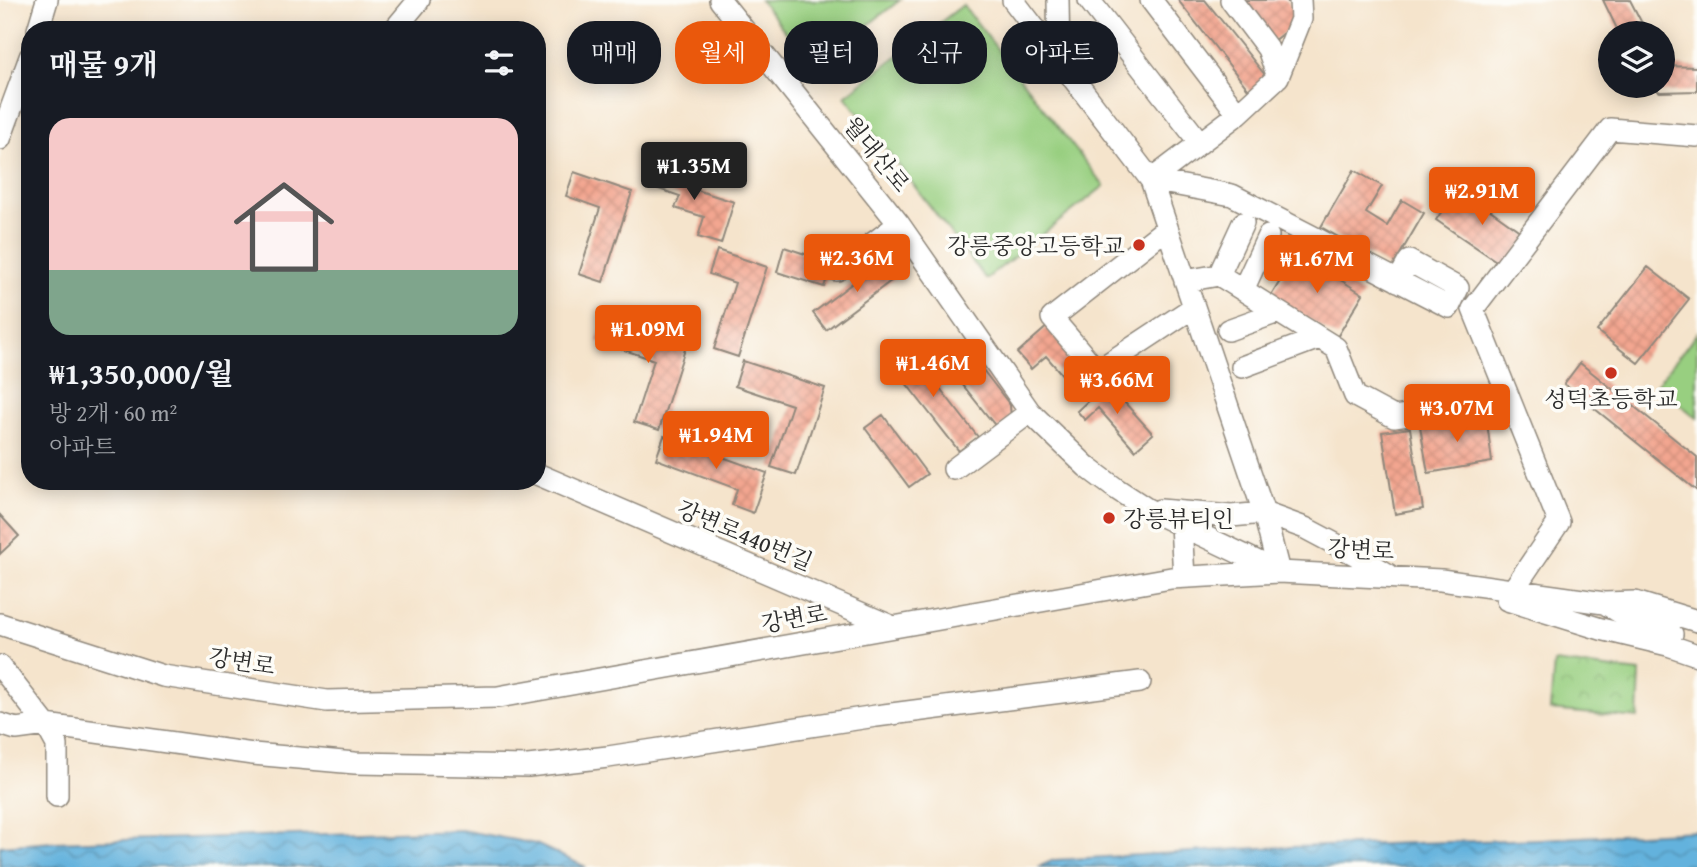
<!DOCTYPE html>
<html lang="ko">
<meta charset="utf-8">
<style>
:root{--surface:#171b24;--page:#20242c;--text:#f1f3f6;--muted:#9ea1a6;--line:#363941;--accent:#ea580c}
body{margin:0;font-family:"Gentium Book Plus","Noto Serif KR",serif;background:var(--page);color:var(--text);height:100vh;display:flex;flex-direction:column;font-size:26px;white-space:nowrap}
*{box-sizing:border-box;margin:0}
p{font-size:23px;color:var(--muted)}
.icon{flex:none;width:38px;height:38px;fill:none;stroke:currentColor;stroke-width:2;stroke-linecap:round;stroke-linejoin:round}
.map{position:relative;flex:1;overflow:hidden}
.details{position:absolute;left:21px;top:21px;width:525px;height:469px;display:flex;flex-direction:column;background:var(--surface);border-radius:28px;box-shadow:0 4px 18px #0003}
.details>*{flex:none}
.top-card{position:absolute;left:567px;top:21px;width:665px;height:63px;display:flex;gap:14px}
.tools{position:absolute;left:1598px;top:21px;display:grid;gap:14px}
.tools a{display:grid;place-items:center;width:77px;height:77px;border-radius:50%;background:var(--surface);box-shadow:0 4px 18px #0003;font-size:35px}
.price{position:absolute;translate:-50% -60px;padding:0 16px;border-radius:7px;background:var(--accent);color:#fff;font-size:23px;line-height:46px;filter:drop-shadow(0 2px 4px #0008)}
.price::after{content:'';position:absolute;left:50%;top:42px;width:21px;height:16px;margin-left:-10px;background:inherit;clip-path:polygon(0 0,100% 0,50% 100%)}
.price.active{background:#222;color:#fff}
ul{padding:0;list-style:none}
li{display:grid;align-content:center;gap:14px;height:371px;padding:0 28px}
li+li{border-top:2px solid var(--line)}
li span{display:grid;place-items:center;height:217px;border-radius:21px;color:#555}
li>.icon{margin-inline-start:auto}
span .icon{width:126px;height:126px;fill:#fffc;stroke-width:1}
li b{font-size:30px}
h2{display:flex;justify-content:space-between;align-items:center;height:84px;padding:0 28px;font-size:30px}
.pill{padding:0 24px;border-radius:28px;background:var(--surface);box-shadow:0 4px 18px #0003;font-size:24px;line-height:63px}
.pill.active{background:var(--accent);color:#fff}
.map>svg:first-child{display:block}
.grass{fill:#98cf80;stroke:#627d56;stroke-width:2}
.park{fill:url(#park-crowns);stroke:#627d56;stroke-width:2}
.water{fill:url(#water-waves);stroke:#476e84;stroke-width:2}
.building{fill:url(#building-cross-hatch)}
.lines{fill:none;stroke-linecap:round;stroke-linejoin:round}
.minor-casing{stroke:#90887c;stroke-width:24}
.minor{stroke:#fff;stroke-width:21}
.poi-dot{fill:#c8321e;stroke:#fdfcf7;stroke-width:2.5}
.labels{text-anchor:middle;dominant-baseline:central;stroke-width:7;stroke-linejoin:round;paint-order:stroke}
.street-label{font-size:23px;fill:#2b2b2b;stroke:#fdfcf7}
.poi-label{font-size:23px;fill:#2b2b2b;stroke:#fdfcf7;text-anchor:end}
</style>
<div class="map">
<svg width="1697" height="867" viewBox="0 0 1697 867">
<defs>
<pattern id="park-crowns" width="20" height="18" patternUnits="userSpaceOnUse" patternTransform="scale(1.75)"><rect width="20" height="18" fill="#98cf80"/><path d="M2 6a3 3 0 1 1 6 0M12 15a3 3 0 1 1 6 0" fill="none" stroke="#83b26f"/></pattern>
<pattern id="water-waves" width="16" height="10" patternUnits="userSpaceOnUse" patternTransform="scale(1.75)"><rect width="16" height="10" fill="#63b2dd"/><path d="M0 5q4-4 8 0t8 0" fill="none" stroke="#5291b3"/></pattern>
<pattern id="building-cross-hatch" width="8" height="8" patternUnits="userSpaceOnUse" patternTransform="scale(1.75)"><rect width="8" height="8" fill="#f3a690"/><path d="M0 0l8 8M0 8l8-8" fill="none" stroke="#d08f7c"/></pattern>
</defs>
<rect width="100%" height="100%" fill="#fdfcf7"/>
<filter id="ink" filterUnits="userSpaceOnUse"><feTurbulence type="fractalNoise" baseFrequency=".0143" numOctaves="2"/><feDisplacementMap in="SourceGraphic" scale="14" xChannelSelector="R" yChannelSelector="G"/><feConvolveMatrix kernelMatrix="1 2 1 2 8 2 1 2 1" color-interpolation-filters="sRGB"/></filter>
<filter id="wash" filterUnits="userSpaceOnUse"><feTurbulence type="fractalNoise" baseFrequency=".00686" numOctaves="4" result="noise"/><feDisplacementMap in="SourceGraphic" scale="28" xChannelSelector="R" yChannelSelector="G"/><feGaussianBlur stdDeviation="1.57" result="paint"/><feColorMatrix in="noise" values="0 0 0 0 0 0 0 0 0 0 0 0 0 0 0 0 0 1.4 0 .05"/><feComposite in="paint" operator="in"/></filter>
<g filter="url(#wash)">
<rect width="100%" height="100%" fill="#f5e4cc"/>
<path class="grass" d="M760,0h140l-86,67z
M963,5l141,181 -118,93 -141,-183z
M1697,333v85l-41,-33z"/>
<path class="park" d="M1554,662l86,10 -2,46 -88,-8z"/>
<path class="water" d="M461,830l75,14 50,23h-586v-21l54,-4z
M1697,831v36h-659l16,-7 204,-12 283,-9z"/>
<g id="blocks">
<path class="building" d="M1178,0h27l64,80 -17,14z
M1241,0h45l15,19 -28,22z
M1603,0h27l17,33h-28z
M1662,62l3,4 32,1v24l-37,1 -11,-6h13z
M650,164l37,12 -3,10 50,16 -13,42 -23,-7 6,-20 -29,-9 5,-12 -36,-12z
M1354,170l28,16 -16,27 21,13 15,-26 22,13 -32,55 -71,-41z
M574,172l58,20 -29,90 -24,-8 21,-66 -34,-12z
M1458,187l70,50 -23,30 -69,-47z
M784,247l48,16 -8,24 -47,-15z
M717,250l50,17 -29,90 -24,-8 21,-66 -26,-9z
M1297,253l66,41 -26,43 -66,-41z
M887,257l13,17 -74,56 -13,-17z
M1648,267l41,32 -51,64 -41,-32z
M606,316l81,27 -28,87 -25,-8 20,-62 -57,-19z
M1049,325l45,54 -16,14 -32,-37 -15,13 -14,-16z
M907,346l71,91 -19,14 -71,-91z
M966,348l44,57 1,14 -13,10 -52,-65z
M743,361l82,27 -29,87 -25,-8 21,-62 -57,-19z
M1580,363l117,94v34l-133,-107z
M1107,383l46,51 -18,16 -37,-42 -13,12 -8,-9z
M1486,414l6,48 -64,11 -8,-47z
M883,415l44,59 -18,13 -44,-59z
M1410,428l13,81 -28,5 -13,-82z
M664,436l103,37 -14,40 -21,-8 5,-16 -81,-30z
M0,515l19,21 -19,18z"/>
</g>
</g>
<g filter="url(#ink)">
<use href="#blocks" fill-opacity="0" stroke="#90887c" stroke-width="2"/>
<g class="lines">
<defs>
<path id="minor" d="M720,0l179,224 131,188 57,55 28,21 32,21 128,61
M1013,0l138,180 113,333 15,59
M1058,0l1,61
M1089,0l111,143
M1151,0l87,114
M1231,0l37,49 10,28
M38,30l9,-30
M394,30l25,-30
M0,139l30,-82
M1151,180l81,15 217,112 9,-19 -49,-27 -11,20
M1151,180l87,-66 40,-37 23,-58 -1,-19
M1167,228l-115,90 45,53 97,-64
M837,270l62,-46
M1219,275l24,-52
M1185,281l34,-6 117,73 19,48 39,21 88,-13
M1243,290l25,-54
M1228,330l50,-18
M1242,367l77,-29
M954,469l76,-57
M537,474l356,153
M1160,510l71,6 33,-3 41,15 51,27 33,20
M1181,525l3,52
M1513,590l46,-68 -86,-213 137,-180 87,7
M1507,600l94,29 67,16 29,10
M1604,603l27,16 41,15
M0,624l163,52 164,25 171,-4 673,-119 108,-6 162,8 163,23 31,-1 62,19
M0,666l46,59 11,20v51
M0,724l16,5 30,-4 207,29 102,9 173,3 80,-9 268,-41 264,-34"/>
</defs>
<use href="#minor" class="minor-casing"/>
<use href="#minor" class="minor"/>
</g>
</g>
<g class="poi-dot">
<circle cx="1139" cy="245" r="7"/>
<circle cx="1611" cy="373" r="7"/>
<circle cx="1109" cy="518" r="7"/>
</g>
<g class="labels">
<g class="street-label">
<text transform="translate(877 154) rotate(51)">월대산로</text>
<text transform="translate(745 535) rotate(23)">강변로440번길</text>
<text transform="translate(1361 549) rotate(3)">강변로</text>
<text transform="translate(794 618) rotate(-10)">강변로</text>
<text transform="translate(242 661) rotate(9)">강변로</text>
</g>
<g class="poi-label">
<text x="1125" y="245">강릉중앙고등학교</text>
<text x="1611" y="398" text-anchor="middle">성덕초등학교</text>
<text x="1123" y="518" text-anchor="start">강릉뷰티인</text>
</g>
</g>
</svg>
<div class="tools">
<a><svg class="icon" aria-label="layers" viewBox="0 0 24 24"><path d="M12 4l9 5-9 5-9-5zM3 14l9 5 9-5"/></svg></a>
</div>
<b class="price active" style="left:694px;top:202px">₩1.35M</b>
<b class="price" style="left:1482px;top:227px">₩2.91M</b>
<b class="price" style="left:857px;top:294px">₩2.36M</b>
<b class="price" style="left:1317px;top:295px">₩1.67M</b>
<b class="price" style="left:648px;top:365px">₩1.09M</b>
<b class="price" style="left:933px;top:399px">₩1.46M</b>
<b class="price" style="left:1117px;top:416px">₩3.66M</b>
<b class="price" style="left:1457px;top:444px">₩3.07M</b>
<b class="price" style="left:716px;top:471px">₩1.94M</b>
<div class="top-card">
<a class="pill">매매</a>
<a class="pill active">월세</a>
<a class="pill">필터</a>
<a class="pill">신규</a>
<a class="pill">아파트</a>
</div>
<section class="details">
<h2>매물 9개<svg class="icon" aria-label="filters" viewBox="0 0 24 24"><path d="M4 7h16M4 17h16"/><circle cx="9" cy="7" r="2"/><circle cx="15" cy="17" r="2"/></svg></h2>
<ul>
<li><span style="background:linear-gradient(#f6c9c9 70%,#7fa58c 0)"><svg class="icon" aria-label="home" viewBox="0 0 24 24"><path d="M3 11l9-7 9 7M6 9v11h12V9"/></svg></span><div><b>₩1,350,000/월</b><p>방 2개 · 60 m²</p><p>아파트</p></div></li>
</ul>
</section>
</div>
